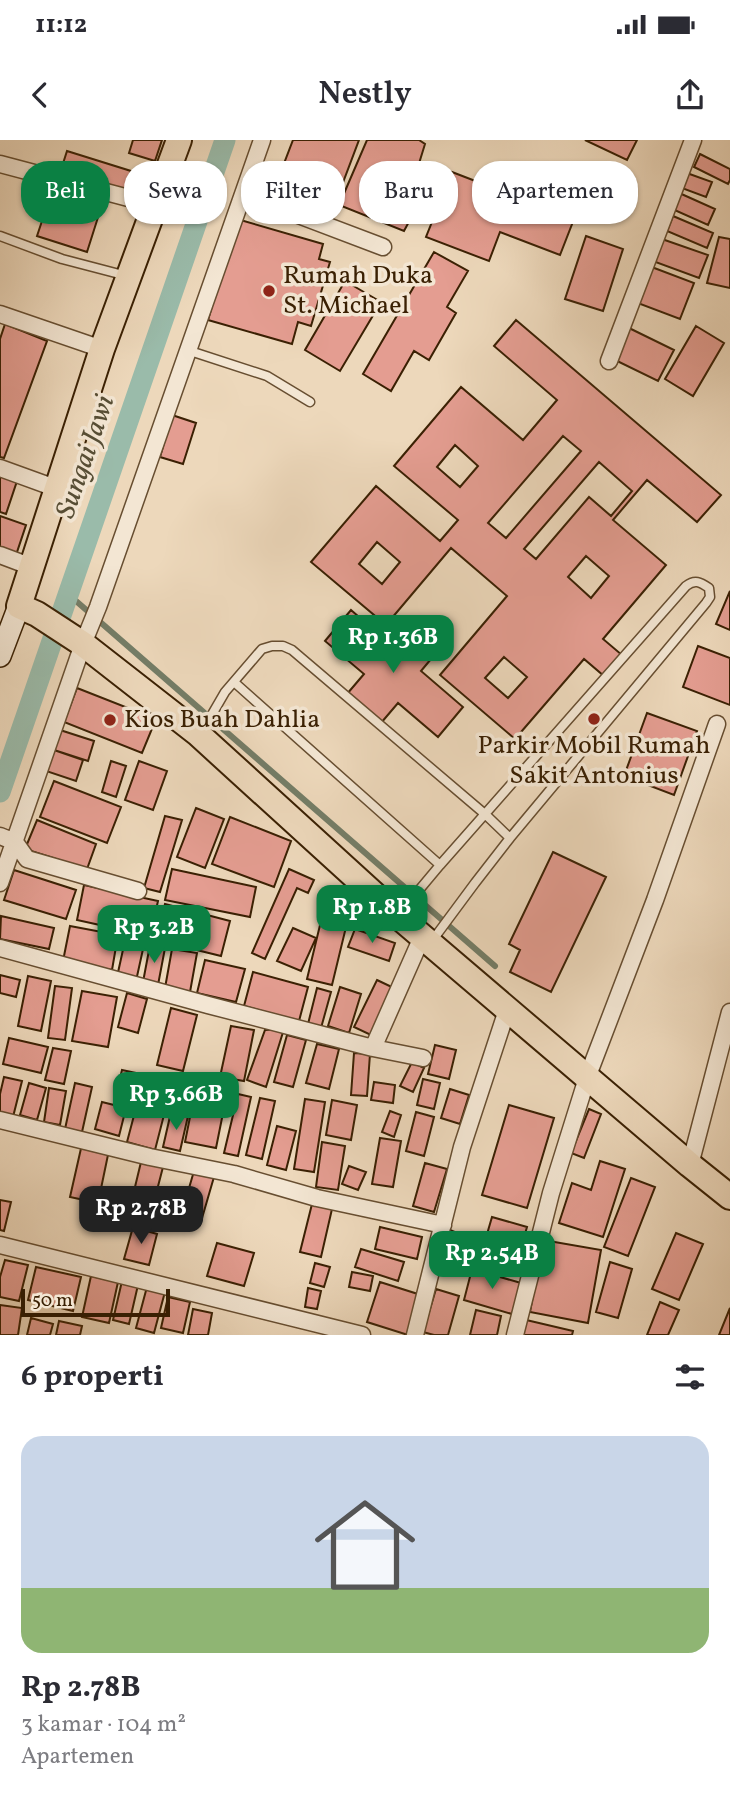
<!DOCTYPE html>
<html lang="id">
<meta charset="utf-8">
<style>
:root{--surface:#fff;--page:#f2f2f3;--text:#2b2b33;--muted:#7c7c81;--accent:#0b8043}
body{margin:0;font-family:Vollkorn,serif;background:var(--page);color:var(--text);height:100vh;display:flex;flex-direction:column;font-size:26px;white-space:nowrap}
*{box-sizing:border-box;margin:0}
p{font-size:23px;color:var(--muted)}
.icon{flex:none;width:38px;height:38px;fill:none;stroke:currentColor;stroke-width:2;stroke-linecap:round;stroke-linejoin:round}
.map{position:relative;height:1195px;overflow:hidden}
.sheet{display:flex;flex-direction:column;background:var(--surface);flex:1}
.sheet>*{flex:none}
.banner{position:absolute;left:21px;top:21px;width:690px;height:63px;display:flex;gap:14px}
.scale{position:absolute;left:21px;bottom:18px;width:149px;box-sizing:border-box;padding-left:7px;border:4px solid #3a2003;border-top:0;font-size:19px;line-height:24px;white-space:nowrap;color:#3a2003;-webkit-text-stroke:5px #f3e6d3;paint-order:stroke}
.price{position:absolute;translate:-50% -60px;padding:0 16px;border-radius:14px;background:var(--accent);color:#fff;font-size:23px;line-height:46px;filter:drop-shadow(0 2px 4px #0008)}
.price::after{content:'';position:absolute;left:50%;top:42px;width:21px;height:16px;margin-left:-10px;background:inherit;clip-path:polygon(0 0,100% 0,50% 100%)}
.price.on{background:#222;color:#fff}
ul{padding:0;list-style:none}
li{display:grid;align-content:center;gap:14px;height:371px;padding:0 21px}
li span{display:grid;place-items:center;height:217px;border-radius:21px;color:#555}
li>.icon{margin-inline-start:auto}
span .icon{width:126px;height:126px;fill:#fffc;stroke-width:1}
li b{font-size:30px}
h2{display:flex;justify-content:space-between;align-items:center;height:84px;padding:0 21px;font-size:30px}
.tag{padding:0 24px;border-radius:28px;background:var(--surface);box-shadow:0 2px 5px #0004;font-size:24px;line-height:63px}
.tag.on{background:var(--accent);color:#fff}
.status{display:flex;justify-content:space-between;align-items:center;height:49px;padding:0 35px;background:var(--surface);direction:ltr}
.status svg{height:19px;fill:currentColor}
header{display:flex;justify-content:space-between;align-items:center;height:91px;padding:0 21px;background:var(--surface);font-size:32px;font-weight:600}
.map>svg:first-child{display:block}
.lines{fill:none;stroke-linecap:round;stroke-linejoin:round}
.stream{stroke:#747d67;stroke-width:6}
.canal{stroke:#9abbaa;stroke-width:21}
.building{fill:#e49d91;stroke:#3a2003;stroke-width:2;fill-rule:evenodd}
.lane-casing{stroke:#674e31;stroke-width:11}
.street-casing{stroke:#674e31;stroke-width:19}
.secondary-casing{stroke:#3a2003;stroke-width:24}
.primary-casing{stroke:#3a2003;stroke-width:28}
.lane{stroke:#f3e6d3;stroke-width:8}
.street{stroke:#f3e6d3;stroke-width:16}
.secondary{stroke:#f3e6d3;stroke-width:21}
.primary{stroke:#edd8bb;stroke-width:24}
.poi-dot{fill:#8f2418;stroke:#f3e6d3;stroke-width:2.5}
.labels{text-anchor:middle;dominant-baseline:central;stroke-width:7;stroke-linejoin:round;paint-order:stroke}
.poi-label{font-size:26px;fill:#3a2003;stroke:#f3e6d3;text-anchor:start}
.water-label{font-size:28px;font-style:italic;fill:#574e35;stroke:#f3e6d3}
</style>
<div class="status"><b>11:12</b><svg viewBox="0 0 49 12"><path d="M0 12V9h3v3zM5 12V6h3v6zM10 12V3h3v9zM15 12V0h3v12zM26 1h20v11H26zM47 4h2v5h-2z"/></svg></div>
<header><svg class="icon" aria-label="back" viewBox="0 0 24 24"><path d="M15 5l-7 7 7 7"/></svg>Nestly<svg class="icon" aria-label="share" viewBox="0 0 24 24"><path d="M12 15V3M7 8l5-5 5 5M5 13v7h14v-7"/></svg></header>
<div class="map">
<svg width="730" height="1195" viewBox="0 0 730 1195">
<rect width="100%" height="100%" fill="#edd8bb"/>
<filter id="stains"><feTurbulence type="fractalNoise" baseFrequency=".00286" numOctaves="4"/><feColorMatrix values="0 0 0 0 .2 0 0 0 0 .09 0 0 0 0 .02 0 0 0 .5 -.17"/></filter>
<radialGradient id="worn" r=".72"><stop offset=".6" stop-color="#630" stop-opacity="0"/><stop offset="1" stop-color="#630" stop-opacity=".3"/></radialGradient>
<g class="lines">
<path class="stream" d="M68,454l427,372"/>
<path class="canal" d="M0,652l225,-652"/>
</g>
<path class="building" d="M133,0h29l-7,21 -26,-8z
M293,0h66l-26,69 -58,-22z
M367,0h52l6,4 -8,26 5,7 -9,22 -1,17 -8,15 -65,-26z
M585,0h52l-10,20z
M67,11l64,20 -7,24 -65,-19z
M700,14l30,15v11l-2,4 -34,-17z
M452,32l122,47 -14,36 -60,-23 -11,29 -63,-24z
M684,32l28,10 -6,15 -27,-10z
M677,52l38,17 -7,16 -38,-17z
M51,54l49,17 -13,41 -50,-16z
M673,76l40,17 -6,15 -40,-17z
M237,79l86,25 -4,15 11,3 -19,64 -13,-4 -6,22 -84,-24z
M586,96l37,13 -20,62 -38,-12z
M719,97l11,2v49l-23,-5z
M659,98l49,17 -9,23 -49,-18z
M434,112l34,19 -21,36 9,6 -27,47 -15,-9 -23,40 -28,-17z
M649,126l45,17 -14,36 -45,-17z
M345,141l36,21 -41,69 -35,-21z
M516,180l205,175 -24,27 -50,-42 -34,40 53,45 -63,74 19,16 -18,21 -20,-17 -69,80 -75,-64 67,-79 -56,-48 -65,77 -75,-63 65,-76 64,55 18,-21 -64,-54 67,-79 62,53 34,-40 -63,-54zM563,296l18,15 -75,87 -18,-15zM455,305l23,21 -18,21 -23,-20zM599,322l33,29 -21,25 -22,-19 -53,62 -12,-10zM377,402l23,20 -18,22 -23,-20zM586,416l23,20 -18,22 -23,-21zM504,517l23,20 -19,21 -23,-20z
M5,184l42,17 -43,117 -4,-1v-118z
M696,186l28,17 -31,53 -28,-17z
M629,188l45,22 -16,31 -45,-22z
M172,275l24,8 -13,41 -23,-7z
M0,335l17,6 -11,33 -6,-2z
M0,376l26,9 -11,33 -15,-7z
M730,451v39l-14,-6z
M351,470l41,36 15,-18 29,25 -15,18 42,36 -25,30 -40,-34 -17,20 -34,-29 17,-20 -39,-33z
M698,506l32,12v47l-47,-18z
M77,548l79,31 -14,34 -78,-31z
M647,573l50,18 -23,64 -50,-19z
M60,590l34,11 -6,20 -34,-11z
M54,610l29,10 -7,21 -30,-10z
M111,621l15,5 -10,31 -14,-5z
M139,621l28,10 -14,39 -28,-10z
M54,641l67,26 -14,36 -67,-26z
M196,668l28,11 -19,49 -28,-11z
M165,676l17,4 -22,72 -16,-4z
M230,677l61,24 -17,46 -62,-23z
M37,680l59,24 -9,25 -62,-20z
M553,712l53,25 -55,115 -41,-20 10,-22 -11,-6z
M172,729l84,18 -6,30 -85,-17z
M289,729l25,11 -6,13 -11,-5 -32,71 -13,-6z
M14,730l62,20 -10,29 -62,-19z
M84,745l74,16 -8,35 -73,-16z
M165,764l65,17 -9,35 -65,-16z
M1,776l53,12 -5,21 -49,-10z
M321,781l25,6 -14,58 -25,-6z
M70,786l48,9 -6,35 -49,-9z
M293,788l23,10 -15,33 -24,-10z
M355,789l40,14 -6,18 -41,-14z
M126,796l19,4 -9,41 -19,-4z
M150,805l15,3 -7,37 -15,-3z
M172,809l25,4 -7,39 -25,-4z
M205,820l40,9 -9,33 -39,-9z
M253,832l55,15 -9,34 -55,-15z
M0,835l20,5 -4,17 -16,-4z
M28,836l23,5 -10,50 -23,-5z
M377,840l19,9 -23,47 -19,-9z
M55,846l17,2 -7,52 -17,-2z
M340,847l21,7 -12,39 -21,-7z
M317,848l14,4 -10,36 -13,-4z
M82,851l35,6 -9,50 -36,-6z
M127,853l20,6 -9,34 -20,-6z
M171,868l26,7 -14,56 -26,-6z
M231,886l23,4 -10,51 -24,-4z
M284,889l-18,58 -19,-7 18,-50z
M287,895l19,5 -13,47 -19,-5z
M9,898l39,9 -7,26 -38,-9z
M317,904l22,5 -10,40 -23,-6z
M435,905l21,5 -7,29 -21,-5z
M53,908l18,3 -7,33 -19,-4z
M354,913l16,1 -3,42 -16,-1z
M412,922l12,6 -11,24 -13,-6z
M122,930l19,4 -6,29 -20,-4z
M4,937l18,4 -9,36 -13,-3v-20z
M423,939l17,4 -6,26 -17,-4z
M197,942l31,6 -12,60 -31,-6z
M374,942l21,3 -2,18 -22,-3z
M29,943l17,5 -9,32 -17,-5z
M75,943l17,4 -10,45 -17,-3z
M49,948l17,3 -6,34 -16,-3z
M450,949l19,6 -9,29 -19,-6z
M238,954l13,3 -13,59 -14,-3z
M260,958l15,3 -13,58 -16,-4z
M305,959l20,3 -11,70 -20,-3z
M332,960l25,5 -6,35 -25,-5z
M102,962l24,6 -7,28 -24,-7z
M137,964l28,7 -10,39 -28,-8z
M509,965l45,13 -27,90 -45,-13z
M589,969l12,5 -17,44 -13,-5z
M390,971l11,4 -7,22 -12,-5z
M171,972l17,4 -8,35 -17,-4z
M416,972l18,5 -10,39 -18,-5z
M277,986l19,5 -10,39 -19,-5z
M380,998l21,3 -8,46 -21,-3z
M322,1002l23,4 -7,44 -22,-3z
M82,1004l27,6 -11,53 -28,-6z
M600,1021l25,8 -22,68 -44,-14 13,-40 19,7z
M141,1022l22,5 -14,54 -21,-5z
M425,1023l22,6 -13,43 -21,-6z
M349,1026l17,6 -8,18 -16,-6z
M194,1031l20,6 -14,48 -20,-6z
M631,1038l24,9 -27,69 -24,-9z
M0,1060l11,2 -7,29 -4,-1z
M312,1064l20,5 -11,48 -21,-5z
M492,1077l35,10 -14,48 -35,-10z
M133,1087l24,7 -8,31 -25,-6z
M380,1087l42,10 -5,22 -42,-10z
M450,1090l26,11 -10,27 -26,-11z
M676,1093l27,11 -24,56 -27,-11z
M543,1100l58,10 -13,73 -58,-11z
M217,1103l37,10 -10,33 -37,-10z
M361,1109l43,13 -6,19 -43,-14z
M5,1120l23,5 -9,36 -19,-4v-20z
M610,1122l22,7 -14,49 -22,-6z
M315,1123l15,4 -6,20 -14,-4z
M36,1127l45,10 -8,34 -45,-11z
M472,1129l49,14 -9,31 -48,-14z
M352,1132l21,4 -3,15 -21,-4z
M91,1136l27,6 -9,41 -27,-6z
M122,1141l16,4 -9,39 -16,-4z
M380,1142l41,13 -13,40 -41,-13z
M148,1143l18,5 -12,45 -18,-5z
M308,1148l13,3 -4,18 -12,-2z
M436,1149l23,7 -11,39h-14l-11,-3z
M168,1157l22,5 -7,31 -22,-5z
M660,1162l19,8 -11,25h-21z
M0,1165l22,3 -4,27h-18z
M730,1168v27h-11z
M193,1169l19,4 -4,22h-20z
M476,1170l25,6 -4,19h-27z
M31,1178l22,6 -3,11h-23z
M522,1179l51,12 -1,4h-53z
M59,1181l23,5 -2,9h-24z"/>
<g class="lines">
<defs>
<path id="lane" d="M0,96l62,23 65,17
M187,210l80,26 43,26
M234,542l206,183
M199,592l8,-9 18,-31 37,-43 10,-3h11l9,4 194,165 24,23
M399,774l41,-49 246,-279c9,-7 14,-4 23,2l1,9 -4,6 -196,235 -35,45 -43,58"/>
<path id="street" d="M0,24l155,41
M243,54l140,53
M0,174l102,35
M609,221l84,-221
M0,328l58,21
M0,415l32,12
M0,696l15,6 12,17 111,32
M0,743l83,-239 15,-37 164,-467
M0,808l208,57 165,43 50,10
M373,908l49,-111
M0,980l150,37 84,17 83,24 126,27
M690,1025l40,-153
M0,1105l362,90
M415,1195l47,-188 45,-137
M515,1195l36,-142 36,-115 68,-178 62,-176"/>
<path id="secondary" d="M0,516l19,-50"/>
<path id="primary" d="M179,0l-77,209 -83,257 18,8 46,30 114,89 201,183 292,249 40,32"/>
</defs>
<use href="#lane" class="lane-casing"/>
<use href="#street" class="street-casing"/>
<use href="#secondary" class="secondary-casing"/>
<use href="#primary" class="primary-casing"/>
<use href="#lane" class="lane"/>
<use href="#street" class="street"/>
<use href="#secondary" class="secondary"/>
<use href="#primary" class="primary"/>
</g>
<g class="poi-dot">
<circle cx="269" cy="151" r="7"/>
<circle cx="594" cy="579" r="7"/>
<circle cx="110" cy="580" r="7"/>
</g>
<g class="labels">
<g class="poi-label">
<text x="283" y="136">Rumah Duka<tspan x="283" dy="30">St. Michael</tspan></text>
<text x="124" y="580">Kios Buah Dahlia</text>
<text x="594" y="606" text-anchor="middle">Parkir Mobil Rumah<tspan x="594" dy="30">Sakit Antonius</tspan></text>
</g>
<g class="water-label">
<text transform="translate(86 317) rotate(-71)">Sungai Jawi</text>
</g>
</g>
<rect width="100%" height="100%" filter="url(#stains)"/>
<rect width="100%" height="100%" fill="url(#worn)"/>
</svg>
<div class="scale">50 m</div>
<b class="price" style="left:393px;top:535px">Rp 1.36B</b>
<b class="price" style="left:372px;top:805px">Rp 1.8B</b>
<b class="price" style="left:154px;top:825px">Rp 3.2B</b>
<b class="price" style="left:176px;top:992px">Rp 3.66B</b>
<b class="price on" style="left:141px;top:1106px">Rp 2.78B</b>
<b class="price" style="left:492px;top:1151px">Rp 2.54B</b>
<div class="banner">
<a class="tag on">Beli</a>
<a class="tag">Sewa</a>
<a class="tag">Filter</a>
<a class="tag">Baru</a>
<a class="tag">Apartemen</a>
</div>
</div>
<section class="sheet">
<h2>6 properti<svg class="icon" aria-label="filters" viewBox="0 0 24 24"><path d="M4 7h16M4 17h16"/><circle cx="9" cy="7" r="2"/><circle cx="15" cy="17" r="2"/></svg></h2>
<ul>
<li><span style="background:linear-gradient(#c9d6e8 70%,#8fb573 0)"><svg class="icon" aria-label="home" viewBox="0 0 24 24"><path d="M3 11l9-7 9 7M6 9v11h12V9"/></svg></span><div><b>Rp 2.78B</b><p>3 kamar · 104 m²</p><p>Apartemen</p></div></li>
</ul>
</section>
